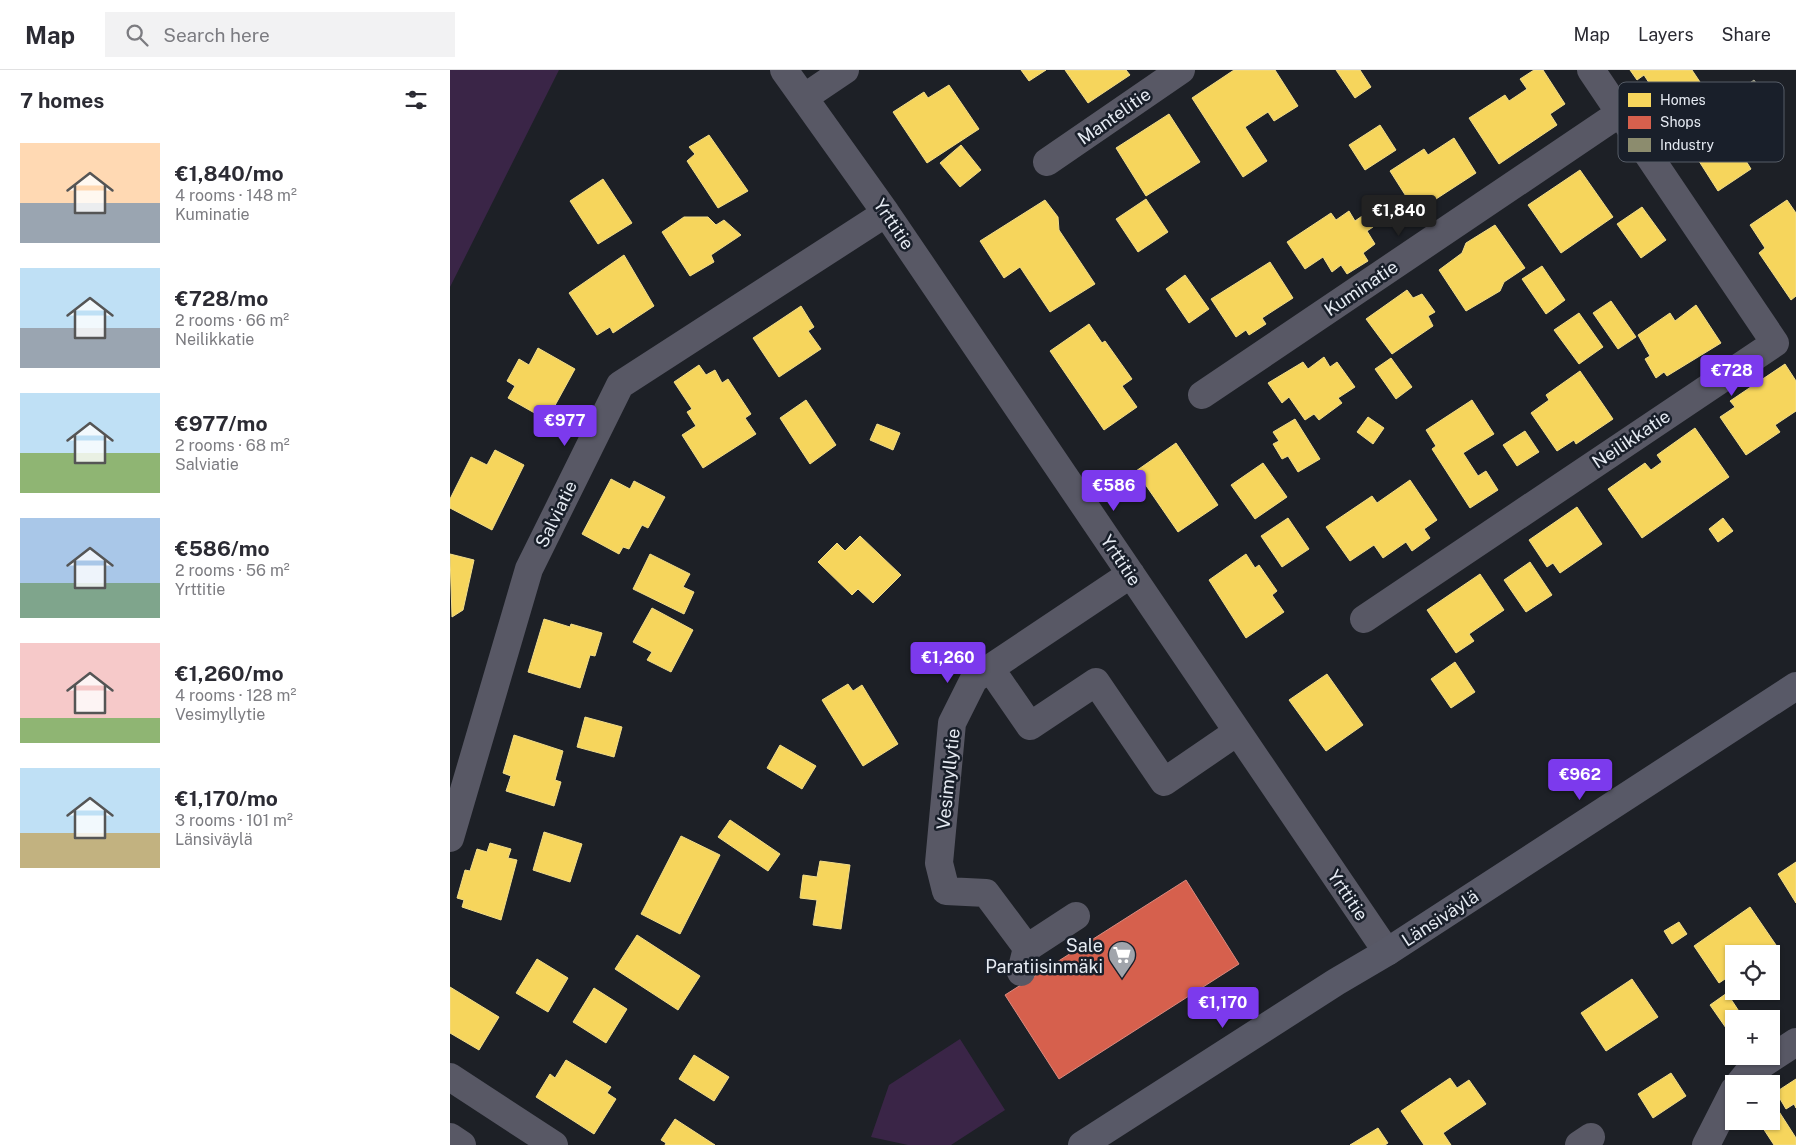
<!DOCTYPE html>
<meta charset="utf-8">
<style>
:root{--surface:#fff;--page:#f2f2f3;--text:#2b2b33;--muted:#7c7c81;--line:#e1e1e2;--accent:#7c3aed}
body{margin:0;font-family:"Public Sans",sans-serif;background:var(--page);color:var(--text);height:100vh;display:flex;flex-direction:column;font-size:19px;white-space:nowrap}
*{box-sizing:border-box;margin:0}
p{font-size:16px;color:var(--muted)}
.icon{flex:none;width:28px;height:28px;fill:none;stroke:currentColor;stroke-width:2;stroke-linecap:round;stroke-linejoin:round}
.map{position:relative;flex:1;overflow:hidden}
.sheet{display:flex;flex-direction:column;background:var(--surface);width:450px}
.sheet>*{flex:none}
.controls{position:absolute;left:1275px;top:875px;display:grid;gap:10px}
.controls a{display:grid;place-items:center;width:55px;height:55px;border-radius:0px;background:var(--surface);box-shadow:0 1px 4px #0004;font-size:25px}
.price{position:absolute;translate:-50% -42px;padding:0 11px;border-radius:5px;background:var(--accent);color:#fff;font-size:16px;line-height:32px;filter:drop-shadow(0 1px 2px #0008)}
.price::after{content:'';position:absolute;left:50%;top:30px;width:15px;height:11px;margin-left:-8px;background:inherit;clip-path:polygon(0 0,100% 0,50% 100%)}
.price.active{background:#222;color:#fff}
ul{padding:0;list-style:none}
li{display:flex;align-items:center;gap:15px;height:125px;padding:0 20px}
li span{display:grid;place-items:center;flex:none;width:140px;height:100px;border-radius:0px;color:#555}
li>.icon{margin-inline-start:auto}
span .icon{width:60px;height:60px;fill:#fffc;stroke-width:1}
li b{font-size:21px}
h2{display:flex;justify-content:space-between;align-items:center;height:60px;padding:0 20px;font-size:21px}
header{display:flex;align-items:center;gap:30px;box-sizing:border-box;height:70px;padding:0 25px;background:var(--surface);border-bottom:1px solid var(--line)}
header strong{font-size:24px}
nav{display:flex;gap:28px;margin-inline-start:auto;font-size:18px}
.search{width:350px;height:45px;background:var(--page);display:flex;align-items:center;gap:12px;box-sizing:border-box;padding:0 18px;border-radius:0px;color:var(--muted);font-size:19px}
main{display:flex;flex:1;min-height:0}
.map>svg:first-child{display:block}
.green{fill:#3a2547}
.homes{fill:#f6d55c;stroke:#f1dc89}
.shops{fill:#d6604d;stroke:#db8a7f}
.industry{fill:#8c8c6e;stroke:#a7a896}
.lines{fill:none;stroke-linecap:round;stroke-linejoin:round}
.minor{stroke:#585865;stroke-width:28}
.major{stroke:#585967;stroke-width:28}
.labels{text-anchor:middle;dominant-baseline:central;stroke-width:5;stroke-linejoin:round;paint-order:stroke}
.street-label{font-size:18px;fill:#e6ebf3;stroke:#191f2a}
.poi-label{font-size:18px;fill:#e6ebf3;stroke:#191f2a;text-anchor:end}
.key{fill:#191f2a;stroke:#565c66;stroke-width:1}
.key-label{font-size:14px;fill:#e6ebf3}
</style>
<header>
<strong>Map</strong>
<div class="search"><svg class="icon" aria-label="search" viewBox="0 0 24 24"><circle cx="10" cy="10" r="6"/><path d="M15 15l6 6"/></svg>Search here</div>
<nav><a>Map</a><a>Layers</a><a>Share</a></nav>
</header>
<main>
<section class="sheet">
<h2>7 homes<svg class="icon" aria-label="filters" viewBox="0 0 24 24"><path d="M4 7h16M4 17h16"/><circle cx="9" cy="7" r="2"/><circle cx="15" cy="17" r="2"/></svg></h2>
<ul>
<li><span style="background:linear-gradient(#ffd9b3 60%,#9aa5b1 0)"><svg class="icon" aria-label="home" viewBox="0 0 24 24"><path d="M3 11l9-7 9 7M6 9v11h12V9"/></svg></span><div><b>€1,840/mo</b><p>4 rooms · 148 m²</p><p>Kuminatie</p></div></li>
<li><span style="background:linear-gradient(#bfe0f5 60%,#9aa5b1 0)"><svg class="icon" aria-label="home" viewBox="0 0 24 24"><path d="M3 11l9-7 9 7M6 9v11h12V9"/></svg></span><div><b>€728/mo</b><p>2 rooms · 66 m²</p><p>Neilikkatie</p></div></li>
<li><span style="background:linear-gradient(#bfe0f5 60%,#8fb573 0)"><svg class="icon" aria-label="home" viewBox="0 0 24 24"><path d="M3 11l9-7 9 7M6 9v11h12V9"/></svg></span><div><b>€977/mo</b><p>2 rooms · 68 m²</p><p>Salviatie</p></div></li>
<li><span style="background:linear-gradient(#a9c7e8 65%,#7fa58c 0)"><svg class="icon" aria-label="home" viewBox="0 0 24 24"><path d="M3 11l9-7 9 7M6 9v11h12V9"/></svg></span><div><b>€586/mo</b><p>2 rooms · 56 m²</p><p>Yrttitie</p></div></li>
<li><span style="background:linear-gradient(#f6c9c9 75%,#8fb573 0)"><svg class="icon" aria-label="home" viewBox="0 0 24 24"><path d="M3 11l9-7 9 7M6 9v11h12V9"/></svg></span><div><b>€1,260/mo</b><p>4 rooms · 128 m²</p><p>Vesimyllytie</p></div></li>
<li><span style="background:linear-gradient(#bfe0f5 65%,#c2b280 0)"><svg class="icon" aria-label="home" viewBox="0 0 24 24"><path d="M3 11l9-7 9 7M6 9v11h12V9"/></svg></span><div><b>€1,170/mo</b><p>3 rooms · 101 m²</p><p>Länsiväylä</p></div></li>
</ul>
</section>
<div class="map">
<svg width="1346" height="1075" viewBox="0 0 1346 1075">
<rect width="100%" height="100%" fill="#1d2026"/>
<path class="green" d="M0,0h109l-109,217z
M510,969l45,71 -54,35h-43l-37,-8 18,-52z"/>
<path class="homes" d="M571,0h25l-17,11z
M615,0h61l4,5 -42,28z
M784,0h41l23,36 -24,15 -6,-9 -23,15 22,34 -24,16 -51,-79z
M886,0h24l11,17 -16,11z
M1084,0h9l22,34 -15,10 7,11 -58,39 -30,-46 36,-23 4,6 18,-12 -7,-10z
M1180,0h62l8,12 -36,24 -20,-31 -7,5z
M499,15l30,44 -52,34 -34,-51 31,-20 4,6z
M719,44l31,48 -54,34 -30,-48z
M930,55l16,25 -31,20 -16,-25z
M1271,56l8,12 10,-7 13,19 -9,6 8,13 -33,22 -28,-44z
M259,65l39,56 -30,17 -31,-47 8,-7 -6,-7z
M1004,68l22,35 -60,39 -26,-41 34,-22 4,6z
M511,75l20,25 -21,17 -20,-24z
M1130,100l33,47 -52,36 -33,-48z
M153,109l29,44 -34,21 -28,-43z
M696,129l22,33 -30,20 -22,-33z
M595,130l13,17 1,13 36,54 -45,28 -30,-45 -16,11 -24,-37z
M1337,130l9,13v83l-5,4 -32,-47 6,-5 -15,-23z
M1192,137l24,33 -25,18 -24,-34z
M899,141l6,10 10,-7 8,13 -6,4 8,13 -12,9 5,8 -21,13 -6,-9 -9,7 -9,-15 -18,12 -18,-27 44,-29 5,7z
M234,147h24l8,8 8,-5 17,15 -30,20 3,7 -24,14 -28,-44z
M1045,155l30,43 -21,14 -4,9 -34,20 -27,-41 23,-17 4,-10z
M174,185l30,51 -41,27 -3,-6 -13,8 -28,-42z
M820,192l23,36 -31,20 4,6 -17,11 -3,-5 -10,7 -25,-38z
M1092,196l23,34 -19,14 -24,-35z
M735,205l24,34 -20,14 -23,-34z
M957,220l6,8 9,-4 13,18 -7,4 5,10 -41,28 -26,-35z
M1161,231l25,36 -18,12 -25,-36z
M1246,235l25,38 -54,33 -3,-4 -8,6 -11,-19 5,-3 -12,-21 32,-22 5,8z
M351,236l13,21 -6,4 13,18 -42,28 -26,-39z
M1129,243l24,34 -24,17 -25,-34z
M639,254l13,19 3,-2 27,38 -10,7 15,21 -33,23 -54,-79z
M88,278l37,21 -28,51 -39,-22 7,-12 -8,-5 12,-22 10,6z
M874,287l6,10 7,-5 18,25 -17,11 4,5 -23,17 -5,-6 -9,6 -16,-23 -7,6 -14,-20 35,-21 5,7z
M941,288l21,29 -16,12 -21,-30z
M1335,294l11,17v30l-21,14 5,7 -34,23 -26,-38 15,-10 -5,-6z
M249,295l7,10 9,-5 7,13 6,-4 23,35 -6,4 11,16 -53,34 -21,-33 14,-9 -9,-14 5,-3 -18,-27z
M1130,301l33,48 -37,25 -2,-4 -17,11 -26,-38 18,-13 -3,-5z
M356,330l30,45 -26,19 -30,-46z
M1022,330l22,34 -31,19 15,23 8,-5 12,19 -28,18 -38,-59 4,-3 -10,-16z
M918,347l16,11 -11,16 -16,-12z
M845,349l25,40 -22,13 -10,-16 -6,3 -9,-15 6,-3 -6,-9z
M427,354l23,9 -7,17 -23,-10z
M1245,358l34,49 -87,61 -34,-49 37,-26 6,7 11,-8 -5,-7z
M1075,361l14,21 -22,14 -14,-21z
M726,373l42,62 -40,27 -42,-61z
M45,380l29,15 -32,65 -42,-22v-9l21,-42 16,8z
M813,393l24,34 -32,22 -24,-34z
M161,409l19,10 4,-8 31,16 -17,31 -6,-3 -13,24 -6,-2 -4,7 -37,-20z
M960,410l27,40 -13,9 6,9 -18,13 -6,-9 -23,16 -9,-13 -24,16 -24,-34 46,-31 5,7z
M1127,437l25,37 -42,29 -7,-10 -6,4 -18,-27z
M838,448l21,31 -27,18 -21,-31z
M1273,448l10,13 -15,11 -9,-13z
M410,466l41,39 -28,28 -15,-14 -6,6 -34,-33 19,-19 8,8z
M0,484l24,6 -11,50 -11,7z
M200,484l40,20 -7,13 11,5 -10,22 -51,-25z
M796,484l9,14 4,-3 18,26 -5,4 12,17 -38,26 -37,-58z
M1080,492l22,33 -26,17 -22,-32z
M1030,504l24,36 -35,24 5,7 -18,12 -29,-43z
M202,538l41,22 -22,42 -24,-12 5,-8 -19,-10z
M94,549l26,8 1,-3 31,9 -7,23 -5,-1 -10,33 -52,-16z
M1005,592l20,30 -24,16 -20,-29z
M877,604l36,51 -37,26 -37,-51z
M398,614l5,7 9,-6 36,59 -35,22 -41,-66z
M135,647l37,10 -8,30 -37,-10z
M64,665l49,16 -8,29 6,2 -7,24 -48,-15 5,-15 -8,-3z
M330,675l36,21 -14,23 -35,-21z
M280,750l50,34 -12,17 -50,-34z
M94,762l38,12 -12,38 -37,-12z
M231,766l39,19 -40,79 -39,-20z
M40,773l21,6 -3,9 9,2 -16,60 -39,-13 2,-7 -7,-2 8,-28 5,1 7,-22 10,3z
M370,791l30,4 -9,64 -28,-4 4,-25 -17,-2 3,-23 14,2z
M1346,792v41l-18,-29z
M1300,837l26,38 -14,9h-28v19l-15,10 -25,-37z
M1229,852l8,12 -15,10 -8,-13z
M187,865l63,41 -22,34 -63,-41z
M87,889l31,19 -20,34 -32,-19z
M1182,909l26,38 -52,34 -25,-38z
M0,917l49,30 -20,33 -29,-17z
M144,918l33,21 -21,34 -33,-21z
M1277,923l17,26h-10l-1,19 -23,-33z
M244,985l35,22 -15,24 -35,-22z
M116,990l45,27 -4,6 9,6 -22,35 -58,-37 14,-23 5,4z
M1221,1003l15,23 -33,22 -15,-24z
M1000,1008l7,10 12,-8 17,24 -43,29 8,12h-27l-23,-34z
M1346,1009v29l-2,-4 -8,5 -10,-17z
M1328,1040l18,28v7h-22l-15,-23 12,-1v-7z
M225,1049l40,26h-50l1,-2 -5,-3z
M928,1058l10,15 -3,2h-35z"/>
<path class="shops" d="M736,810l53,84 -180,115 -54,-84z"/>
<path class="industry" d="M1304,10l23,33 -24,16 -22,-33z"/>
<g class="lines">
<path class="minor" d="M334,0l102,143 501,739
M355,27l40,-27
M597,92l134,-92
M752,325l418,-282
M914,549l411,-276 -184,-273
M540,598l40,58 66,-44 68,100 73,-50
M0,768l79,-269 91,-184 266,-172
M626,846l-49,32 -41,-55 -40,-2 -7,-28 13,-140 22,-44 157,-105
M571,902l6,-24
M0,1007l104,68
M1289,1014l8,-10 49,-32
M0,1067l12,8
M1129,1075l12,-8
M1256,1075l28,-55"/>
<path class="major" d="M632,1075l254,-163 51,-30 409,-266"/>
</g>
<defs>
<symbol id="supermarket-pin" viewBox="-11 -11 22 30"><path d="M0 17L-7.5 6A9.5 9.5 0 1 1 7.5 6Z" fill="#a0a4ab" stroke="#191f2a"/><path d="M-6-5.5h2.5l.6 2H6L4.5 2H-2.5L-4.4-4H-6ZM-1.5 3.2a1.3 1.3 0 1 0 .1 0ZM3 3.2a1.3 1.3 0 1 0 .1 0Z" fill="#fff"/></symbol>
</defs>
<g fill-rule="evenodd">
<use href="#supermarket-pin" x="656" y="869" width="32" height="43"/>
</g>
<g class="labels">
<g class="street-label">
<text transform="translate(664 46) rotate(-35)">Mantelitie</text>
<text transform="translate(444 154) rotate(56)">Yrttitie</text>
<text transform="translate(911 218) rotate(-34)">Kuminatie</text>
<text transform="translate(1181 369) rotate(-34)">Neilikkatie</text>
<text transform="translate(106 444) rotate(-64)">Salviatie</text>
<text transform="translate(671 490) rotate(56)">Yrttitie</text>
<text transform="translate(498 709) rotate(-84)">Vesimyllytie</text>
<text transform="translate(898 825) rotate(56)">Yrttitie</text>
<text transform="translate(990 848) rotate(-33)">Länsiväylä</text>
</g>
<g class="poi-label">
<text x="653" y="875">Sale<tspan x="653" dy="21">Paratiisinmäki</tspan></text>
</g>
</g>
<rect x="1168" y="12" width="166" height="80" rx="8" class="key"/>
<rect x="1178" y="23" width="23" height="14" fill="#f6d55c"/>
<rect x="1178" y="46" width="23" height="13" fill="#d6604d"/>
<rect x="1178" y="68" width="23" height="14" fill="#8c8c6e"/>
<g class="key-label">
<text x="1210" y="35">Homes</text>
<text x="1210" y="57">Shops</text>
<text x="1210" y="80">Industry</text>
</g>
</svg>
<div class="controls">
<a><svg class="icon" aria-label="locate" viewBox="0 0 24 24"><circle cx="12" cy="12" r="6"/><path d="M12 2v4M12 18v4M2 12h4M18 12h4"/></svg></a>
<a>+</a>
<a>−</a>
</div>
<b class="price active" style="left:949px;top:167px">€1,840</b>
<b class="price" style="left:1282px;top:327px">€728</b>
<b class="price" style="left:115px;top:377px">€977</b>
<b class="price" style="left:664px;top:442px">€586</b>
<b class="price" style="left:498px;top:614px">€1,260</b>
<b class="price" style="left:1130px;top:731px">€962</b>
<b class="price" style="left:773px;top:959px">€1,170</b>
</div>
</main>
